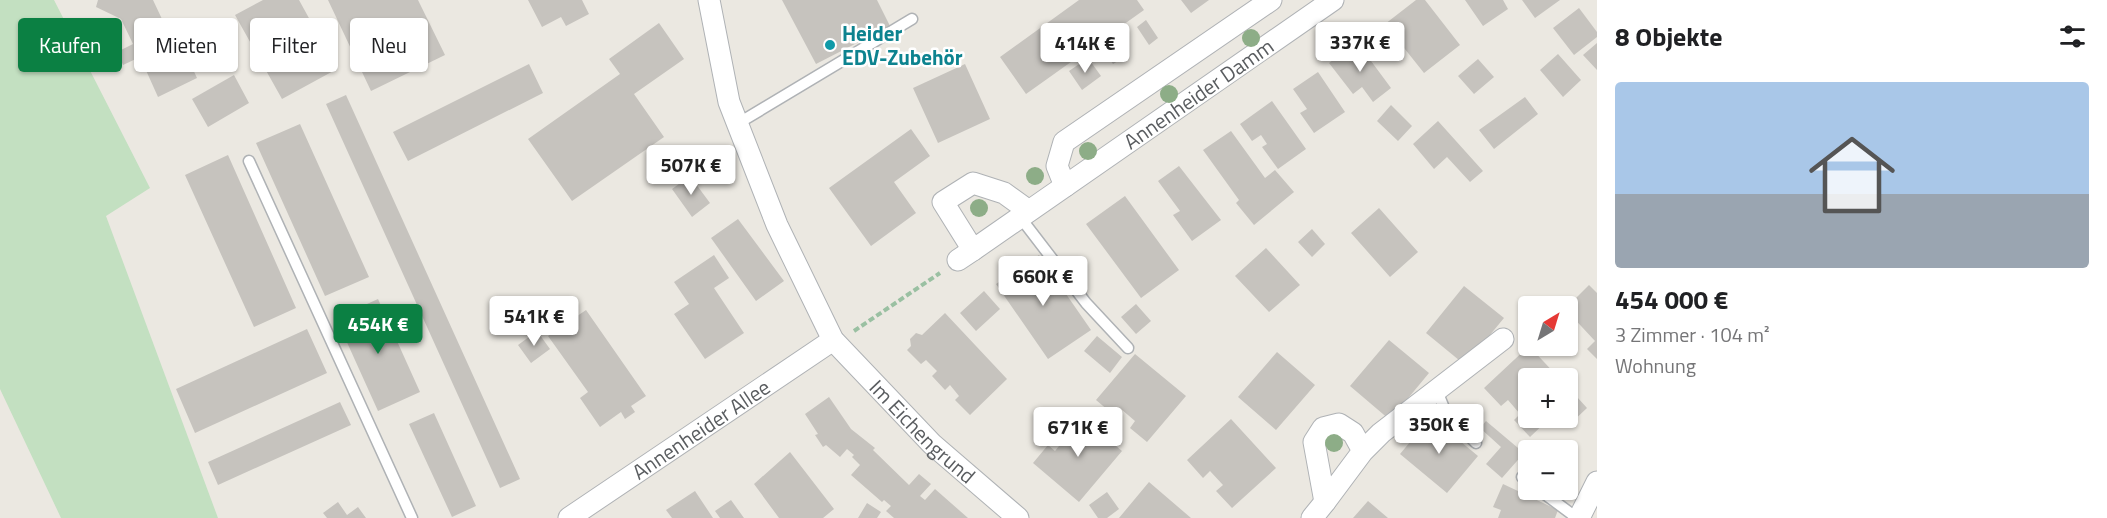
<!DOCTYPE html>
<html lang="de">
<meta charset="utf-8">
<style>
:root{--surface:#fff;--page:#f2f2f2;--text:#202124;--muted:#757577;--accent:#0b8043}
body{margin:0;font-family:"Titillium Web",sans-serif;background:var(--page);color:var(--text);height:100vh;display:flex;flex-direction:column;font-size:22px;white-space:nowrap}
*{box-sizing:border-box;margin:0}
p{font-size:20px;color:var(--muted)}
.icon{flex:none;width:33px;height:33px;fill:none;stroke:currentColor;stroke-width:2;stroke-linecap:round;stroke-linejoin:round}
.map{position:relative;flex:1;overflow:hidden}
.side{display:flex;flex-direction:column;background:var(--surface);width:510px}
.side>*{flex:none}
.hud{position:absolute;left:18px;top:18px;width:570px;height:54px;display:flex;gap:12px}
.needle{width:39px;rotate:38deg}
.fabs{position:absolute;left:1518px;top:296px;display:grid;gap:12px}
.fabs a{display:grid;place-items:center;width:60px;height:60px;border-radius:6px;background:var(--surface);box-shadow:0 2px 4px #0004;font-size:30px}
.price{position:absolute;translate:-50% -51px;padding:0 14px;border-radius:6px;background:#fff;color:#222;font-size:20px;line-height:39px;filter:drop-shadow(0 2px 3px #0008)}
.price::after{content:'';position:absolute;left:50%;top:36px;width:18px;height:14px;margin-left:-9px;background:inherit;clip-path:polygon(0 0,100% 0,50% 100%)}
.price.active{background:var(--accent);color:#fff}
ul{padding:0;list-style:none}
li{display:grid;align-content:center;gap:12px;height:318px;padding:0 18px}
li span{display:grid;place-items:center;height:186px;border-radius:6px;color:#555}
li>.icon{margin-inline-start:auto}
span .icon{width:108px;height:108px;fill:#fffc;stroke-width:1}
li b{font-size:26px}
h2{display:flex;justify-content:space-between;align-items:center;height:72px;padding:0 18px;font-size:26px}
.pill{padding:0 21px;border-radius:6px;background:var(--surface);box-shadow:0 2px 4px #0004;font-size:21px;line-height:54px}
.pill.active{background:var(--accent);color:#fff}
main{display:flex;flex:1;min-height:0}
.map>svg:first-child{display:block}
.green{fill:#c3e0c1}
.building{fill:#c6c3be}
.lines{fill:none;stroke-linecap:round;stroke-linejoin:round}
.lane-casing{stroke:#afb2b5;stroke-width:13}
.street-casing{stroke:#afb2b5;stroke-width:23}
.path{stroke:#9ac0a2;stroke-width:4;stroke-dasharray:6 3;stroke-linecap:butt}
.lane{stroke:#fff;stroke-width:10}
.street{stroke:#fff;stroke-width:21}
.tree{fill:#8dad87}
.culture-dot{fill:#0f9aa8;stroke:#fff;stroke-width:2}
.labels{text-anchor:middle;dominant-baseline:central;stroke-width:5;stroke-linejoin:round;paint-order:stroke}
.culture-label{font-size:21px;font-weight:bold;fill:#0d838f;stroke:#fff;text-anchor:start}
.street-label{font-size:21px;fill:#5a5d60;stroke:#fff}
</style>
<main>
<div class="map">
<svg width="1597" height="518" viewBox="0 0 1597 518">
<rect width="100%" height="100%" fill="#ebe8e1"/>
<path class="green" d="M0,0h54l96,188 -44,28 112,302h-157l-61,-129z"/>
<path class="building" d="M98,0h55l25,53 6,-3 13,28 -39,19 -18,-40 -17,8 -6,-13 16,-8 -12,-25 -25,-12z
M263,0h36l38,69 -55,30 -47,-84z
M328,0h90l27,55 -74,36z
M528,0h54l7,14 -23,12 -5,-9 -19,10z
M782,0h95l13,26 -74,38z
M1079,0h58l7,10 -118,84 -26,-37z
M1181,0h28l-18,13z
M1416,0h9l35,45 -36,28 -39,-49z
M1465,0h38l5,9 -25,17z
M1522,0h38l-25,18z
M1579,8l18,24v5l-23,18 -21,-27z
M1146,20l12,18 -9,7 -12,-18z
M659,23l25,36 -50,35 30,43 -92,64 -44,-62 92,-65 -11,-15z
M1111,40l12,18 -10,6 -12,-17z
M1357,42l34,46 -18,14 -11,-15 -9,7 -24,-31z
M1597,43v27l-14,-15z
M1558,54l23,26 -18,17 -23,-27z
M1088,58l13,18 -19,14 -13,-19z
M1478,59l16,18 -20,17 -16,-18z
M529,64l14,29 -135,68 -15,-29z
M965,64l25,55 -52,24 -25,-55z
M1318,72l27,40 -31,21 -14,-20 7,-4 -14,-20z
M234,75l15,28 -41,24 -16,-28z
M346,95l174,384 -20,9 -174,-384z
M1525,97l13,17 -44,35 -15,-19z
M1272,101l34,48 -28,20 -16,-22 5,-3 -6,-9 -9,6 -12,-17z
M1391,105l21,21 -14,15 -21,-20z
M1438,121l45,50 -13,11 -23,-25 -13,12 -21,-25z
M300,124l69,153 -44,19 -69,-153z
M911,129l19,27 -36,26 22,31 -45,33 -42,-58z
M1231,131l34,47 10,-8 19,22 -40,33 -18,-22 3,-3 -36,-50z
M228,155l68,153 -42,19 -69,-152z
M1179,166l42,54 -29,21 -19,-26 7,-4 -22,-30z
M690,176l20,27 -18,14 -20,-28z
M1125,196l54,74 -38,28 -55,-74z
M1379,208l39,44 -28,25 -39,-44z
M738,219l46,62 -28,20 -45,-63z
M1312,229l13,15 -13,13 -14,-15z
M1266,248l34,37 -31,27 -34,-36z
M714,255l15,23 -15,10 30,45 -39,26 -31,-45 15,-10 -15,-22z
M1039,255l52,75 -43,29 -52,-75z
M1589,285l8,8v66l-10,-10 8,-8 -27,-29v-6z
M1464,286l40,32 -39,47 -39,-32z
M984,291l16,18 -24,22 -16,-18z
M378,299l42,93 -42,19 -42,-93z
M1136,304l15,17 -15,13 -15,-17z
M586,310l60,86 -15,10 4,6 -10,7 -4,-7 -21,15 -20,-29 8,-6 -40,-56z
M945,313l62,66 -37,36 -15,-15 4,-4 -9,-11 -5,5 -13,-14 5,-5 -11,-11 -5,4 -14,-14 4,-4 -1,-7 6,-6 6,2z
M307,329l20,44 -132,60 -19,-44z
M537,331l13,18 -19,14 -13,-18z
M1097,336l25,21 -12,16 -26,-22z
M1389,340l40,33 -39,47 -40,-34z
M1529,346l30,32h-31v39h23l-21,20 -16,-17 6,-6 -12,-14 -7,6 -17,-18z
M1277,352l38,33 -39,45 -38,-33z
M1135,354l51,42 -39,46 -17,-14 5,-7 -14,-12 -6,7 -19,-16z
M1568,387l19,21 -18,17 -7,-8h6z
M829,397l22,32 24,19 -2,2 36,35 10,-11 12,10 -11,12 5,4 10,-11 33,29h-74l-8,-7 5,-5 -7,-6 -2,2 -31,-27 9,-10 -8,-8 2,-2 -7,-6 -7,8 -14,-12 -3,2 -8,-12 3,-1 -13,-20z
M340,402l11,23 -133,60 -10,-23z
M1076,412l46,39 -43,51 -46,-39 15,-18 7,6 12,-15 -7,-6z
M434,413l42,93 -24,11 -43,-93z
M1431,417l47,39 -31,37 -47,-39z
M1231,419l45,49 -44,40 -16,-17 7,-6 -13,-14 -7,7 -16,-18z
M1486,421l38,32 -22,25 -16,-14 15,-17 -21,-19z
M1545,440l12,10h-21z
M790,452l44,57 -11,9h-44l-25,-34z
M1149,482l42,36h-72z
M1503,484l55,26 -3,8h-57l3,-8 -8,-3z
M695,491l18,27h-41l-6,-8z
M1107,492l12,17 -12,9h-9l-9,-13z
M731,500l13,18h-24l-5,-7z
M1368,501l20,17h-35z
M338,502l9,13 11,-8 8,11h-39l-4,-5z
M867,503l14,9 -4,6h-19z"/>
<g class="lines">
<defs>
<path id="lane" d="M737,124l175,-105
M249,161l163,357
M1020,217l66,86 42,45
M1437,391l9,22 30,30
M1522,477l6,5
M1538,489l39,29"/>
<g id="street">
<path id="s1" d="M709,0l20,102 48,123 56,115 99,104 86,74"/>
<path d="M1065,186l-8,-20 7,-24 207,-142"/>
<path id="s2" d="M1029,211l-25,-18 -31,-10 -30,19 30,48 360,-250"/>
<path d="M958,260l15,-10"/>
<path d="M1363,451l-38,51 -11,-60 9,-14 16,-4 14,9 10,18 18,-18 122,-94"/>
<path id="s3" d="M569,518l264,-178"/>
<path d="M1312,518l13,-16"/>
<path d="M1579,518l18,-36"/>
</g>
</defs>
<use href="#lane" class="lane-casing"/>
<use href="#street" class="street-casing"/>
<path class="path" d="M854,331l86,-58"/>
<use href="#lane" class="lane"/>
<use href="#street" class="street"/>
</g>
<g class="tree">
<circle cx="1251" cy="38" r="9"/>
<circle cx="1169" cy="94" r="9"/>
<circle cx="1088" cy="151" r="9"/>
<circle cx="1035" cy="176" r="9"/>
<circle cx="979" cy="208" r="9"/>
<circle cx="1334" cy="443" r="9"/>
</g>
<circle class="culture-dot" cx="830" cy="45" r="6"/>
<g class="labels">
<g class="culture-label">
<text x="842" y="33">Heider<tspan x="842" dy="24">EDV-Zubehör</tspan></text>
</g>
<g class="street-label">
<text stroke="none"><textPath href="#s2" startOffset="430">Annenheider Damm</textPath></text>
<text stroke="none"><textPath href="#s3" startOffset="159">Annenheider Allee</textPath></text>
<text stroke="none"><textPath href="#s1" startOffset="492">Im Eichengrund</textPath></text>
</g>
</g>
</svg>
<div class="fabs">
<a><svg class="needle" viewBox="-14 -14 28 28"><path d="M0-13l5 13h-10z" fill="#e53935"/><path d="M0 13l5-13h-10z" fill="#757577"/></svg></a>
<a>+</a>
<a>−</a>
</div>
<b class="price" style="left:1360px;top:73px">337K €</b>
<b class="price" style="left:1085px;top:74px">414K €</b>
<b class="price" style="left:691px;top:196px">507K €</b>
<b class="price" style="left:1043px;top:307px">660K €</b>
<b class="price" style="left:534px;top:347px">541K €</b>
<b class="price active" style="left:378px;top:355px">454K €</b>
<b class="price" style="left:1439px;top:455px">350K €</b>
<b class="price" style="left:1078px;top:458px">671K €</b>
<div class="hud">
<a class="pill active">Kaufen</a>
<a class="pill">Mieten</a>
<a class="pill">Filter</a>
<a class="pill">Neu</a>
</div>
</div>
<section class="side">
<h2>8 Objekte<svg class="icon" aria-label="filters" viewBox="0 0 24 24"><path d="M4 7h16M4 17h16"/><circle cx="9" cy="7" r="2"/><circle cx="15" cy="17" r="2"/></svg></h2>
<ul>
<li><span style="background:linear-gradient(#a9c7e8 60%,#9aa5b1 0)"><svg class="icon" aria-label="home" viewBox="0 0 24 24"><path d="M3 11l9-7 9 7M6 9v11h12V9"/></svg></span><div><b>454 000 €</b><p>3 Zimmer · 104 m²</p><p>Wohnung</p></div></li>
</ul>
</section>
</main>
